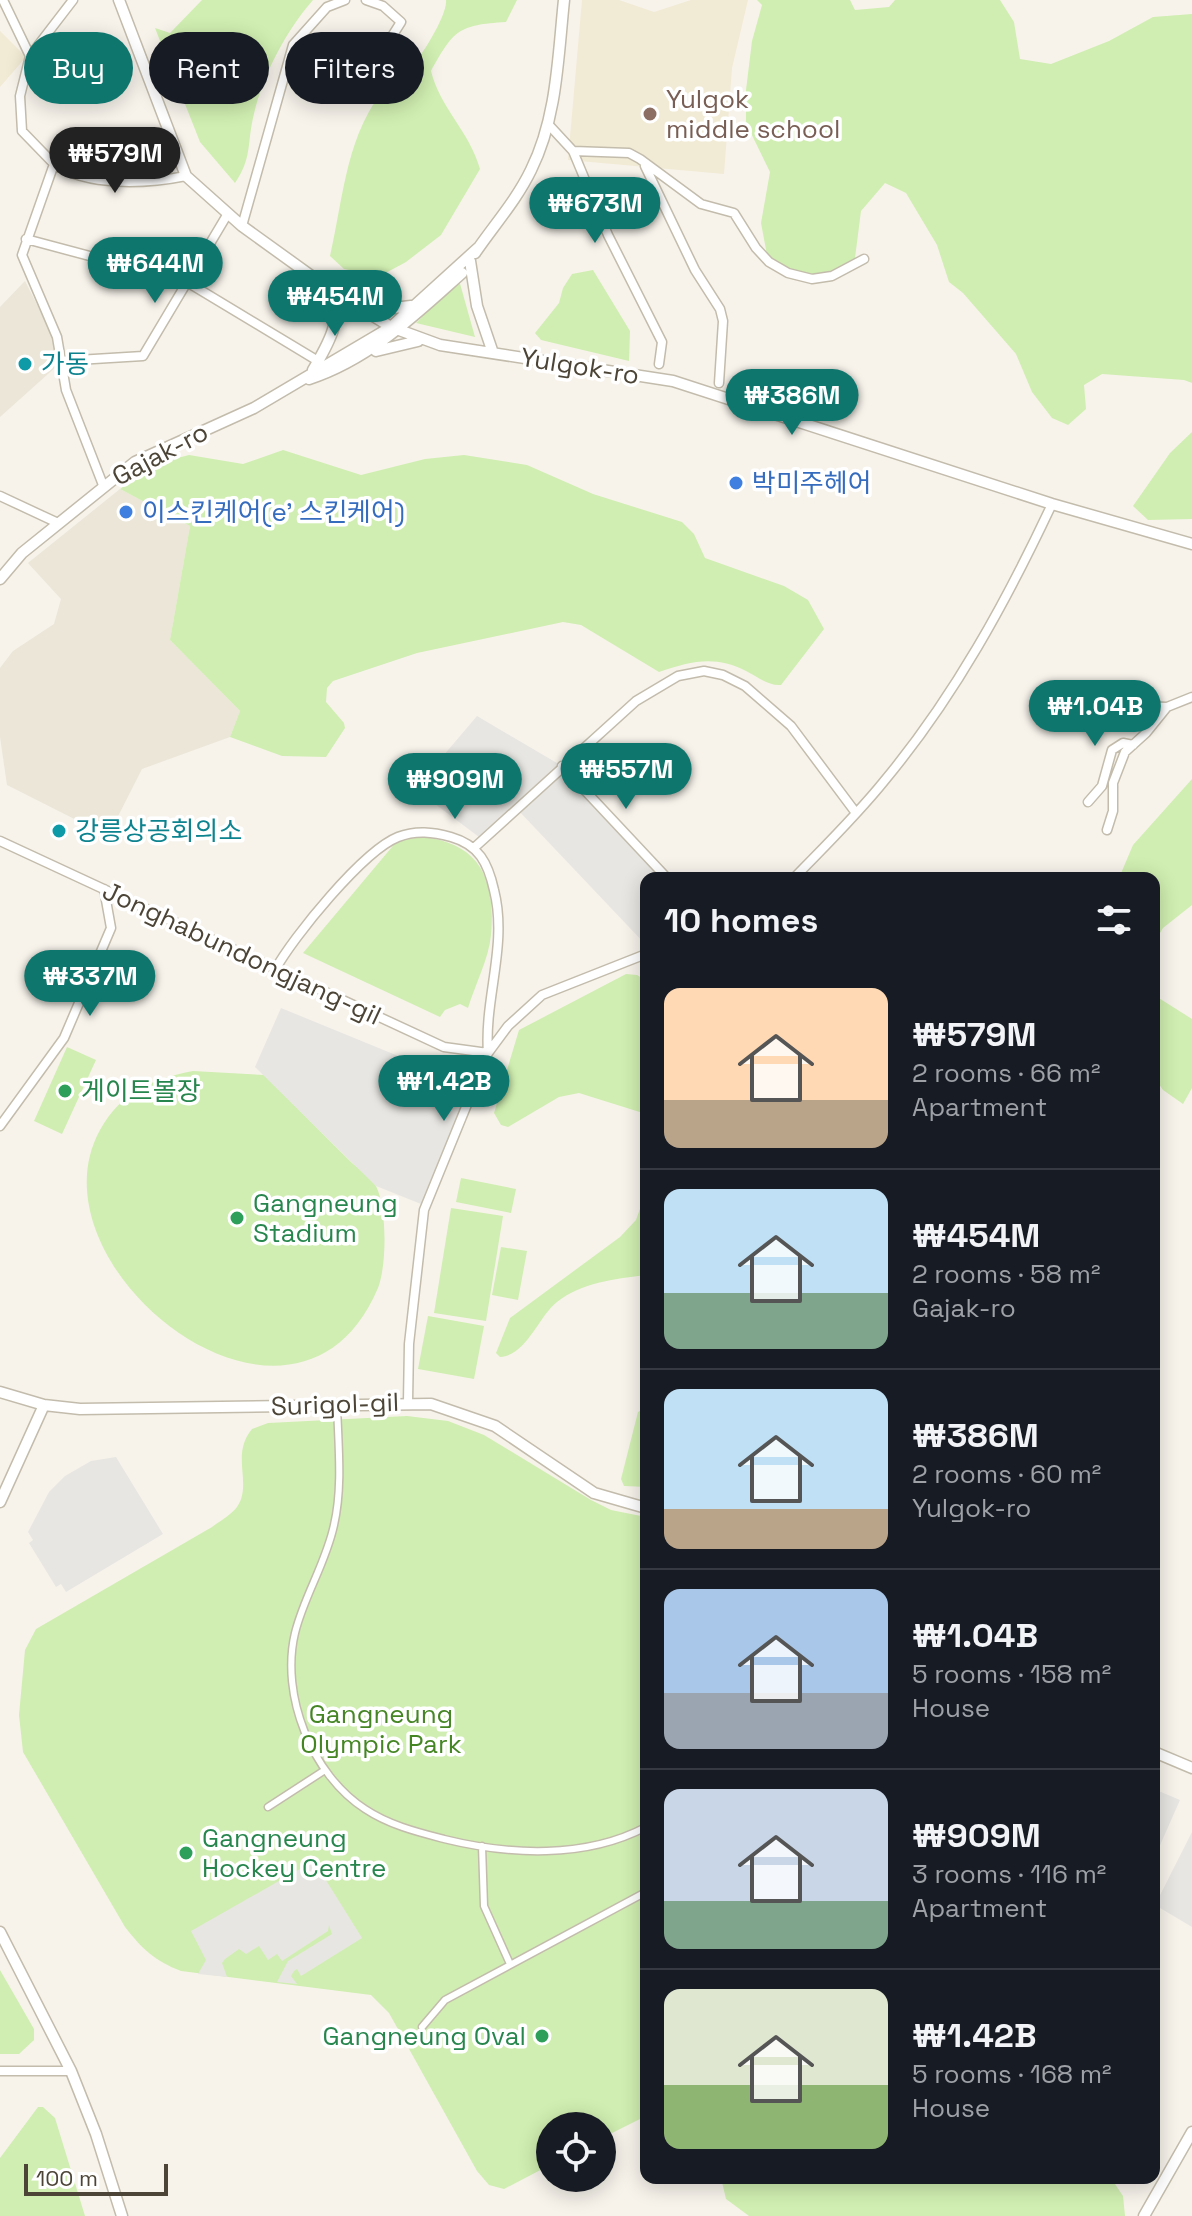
<!DOCTYPE html>
<meta charset="utf-8">
<style>
:root{--surface:#171b24;--page:#242831;--text:#f1f3f6;--muted:#9ea1a6;--line:#363941;--accent:#0f766e}
body{margin:0;font-family:"Space Grotesk","Noto Sans KR",sans-serif;background:var(--page);color:var(--text);height:100vh;display:flex;flex-direction:column;font-size:30px;white-space:nowrap}
*{box-sizing:border-box;margin:0}
p{font-size:26px;color:var(--muted)}
.icon{flex:none;width:44px;height:44px;fill:none;stroke:currentColor;stroke-width:2;stroke-linecap:round;stroke-linejoin:round}
.map{position:relative;flex:1;overflow:hidden}
.side{position:absolute;left:640px;top:872px;width:520px;height:1312px;display:flex;flex-direction:column;background:var(--surface);border-radius:16px;box-shadow:0 4px 20px #0003}
.side>*{flex:none}
.banner{position:absolute;left:24px;top:32px;width:496px;height:72px;display:flex;gap:16px}
.controls{position:absolute;left:536px;top:2112px;display:grid;gap:16px}
.controls a{display:grid;place-items:center;width:80px;height:80px;border-radius:50%;background:var(--surface);box-shadow:0 4px 20px #0003;font-size:40px}
.scale{position:absolute;left:24px;bottom:20px;width:144px;box-sizing:border-box;padding-left:8px;border:4px solid #4c4537;border-top:0;font-size:22px;line-height:28px;white-space:nowrap;color:#4c4537;-webkit-text-stroke:6px #fff;paint-order:stroke}
.price{position:absolute;translate:-50% -68px;padding:0 18px;border-radius:28px;background:var(--accent);color:#fff;font-size:26px;line-height:52px;filter:drop-shadow(0 2px 4px #0008)}
.price::after{content:'';position:absolute;left:50%;top:48px;width:24px;height:18px;margin-left:-12px;background:inherit;clip-path:polygon(0 0,100% 0,50% 100%)}
.price.on{background:#222;color:#fff}
ul{padding:0;list-style:none}
li{display:flex;align-items:center;gap:24px;height:200px;padding:0 24px}
li+li{border-top:2px solid var(--line)}
li span{display:grid;place-items:center;flex:none;width:224px;height:160px;border-radius:16px;color:#555}
li>.icon{margin-inline-start:auto}
span .icon{width:96px;height:96px;fill:#fffc;stroke-width:1}
li b{font-size:34px}
h2{display:flex;justify-content:space-between;align-items:center;height:96px;padding:0 24px;font-size:34px}
.chip{padding:0 28px;border-radius:36px;background:var(--surface);box-shadow:0 4px 20px #0003;font-size:28px;line-height:72px}
.chip.on{background:var(--accent);color:#fff}
.map>svg:first-child{display:block}
.residential{fill:#ebe6d8}
.education{fill:#f1ead4}
.green{fill:#d0eeb1}
.parking{fill:#e8e6e2}
.lines{fill:none;stroke-linecap:round;stroke-linejoin:round}
.pedestrian-casing{stroke:#c3bcac;stroke-width:9}
.minor-casing{stroke:#c3bcac;stroke-width:11}
.tertiary-casing{stroke:#c3bcac;stroke-width:13}
.pedestrian{stroke:#fff;stroke-width:6}
.minor{stroke:#fff;stroke-width:8}
.tertiary{stroke:#fff;stroke-width:10}
.education-dot{fill:#8d6e63;stroke:#fff;stroke-width:3}
.culture-dot{fill:#0f9aa8;stroke:#fff;stroke-width:3}
.shop-dot{fill:#3f7fe0;stroke:#fff;stroke-width:3}
.leisure-dot{fill:#2e9e5b;stroke:#fff;stroke-width:3}
.labels{text-anchor:middle;dominant-baseline:central;stroke-width:7;stroke-linejoin:round;paint-order:stroke}
.education-label{font-size:26px;fill:#785e54;stroke:#fff;text-anchor:start}
.culture-label{font-size:26px;fill:#0d838f;stroke:#fff;text-anchor:start}
.street-label{font-size:26px;fill:#4c4537;stroke:#fff}
.shop-label{font-size:26px;fill:#366cbe;stroke:#fff;text-anchor:start}
.leisure-label{font-size:26px;fill:#27864d;stroke:#fff;text-anchor:start}
.park-label{font-size:26px;fill:#458524;stroke:#fff}
</style>
<div class="map">
<svg width="1192" height="2216" viewBox="0 0 1192 2216">
<rect width="100%" height="100%" fill="#f7f3eb"/>
<path class="residential" d="M25,281l28,55 5,29 -58,52v-110z
M120,489l70,37 -20,114 70,71 -10,26 -88,32 -34,67 -101,-51 -7,-48v-69l13,-17 41,-27 7,-25 -33,-36z"/>
<path class="education" d="M582,0h37l35,12 37,-12h57l-16,68 -8,106 -156,-14z
M0,31l26,26 -26,30z"/>
<path class="green" d="M202,0h111c-28,32 -51,77 -60,118 -6,27 -1,40 -18,65l-35,-41 -45,-114 15,5z
M446,0h71l-11,22c-48,3 -52,8 -75,49 9,37 39,61 49,98l-39,66 -35,27 -26,14 -36,-7 -14,-13c14,-61 16,-124 59,-173 5,-6 13,-9 20,-14 11,-9 39,-55 37,-69z
M757,0h93l5,10 34,-3 6,-7h105l14,22 6,37 31,5 58,-23 44,-24 39,-3v369l-8,-3 -82,-6 -18,11 2,24 -18,16 -16,-7 -20,-26 -16,-38 -53,-61 -14,-11 -12,-37 -31,-52 -21,-10 -24,28 -6,47 -28,22h-34l-26,-25 -6,-32 9,-51 -24,-49v-33l6,-49 10,-36z
M593,270l37,61 -1,30 -88,-21 -6,-7 24,-30 4,-15 9,-14z
M459,280l16,57 -59,-14z
M1192,432v87l-44,1 -15,-14 37,-53z
M283,450l78,25 64,-16 39,-4 63,10 66,29 89,28 12,12 11,24 79,28 24,14 16,29 -43,56c-13,1 -23,-8 -35,-14 -31,-16 -55,-10 -87,1l-78,-47 -18,-3 -146,31 -84,28 -6,7 -1,14 18,21 1,5 -19,29 -44,-1 -52,-19 10,-26 -70,-71 20,-114 -70,-37 38,-26 31,-8 54,9z
M1192,779v126l-29,23 -9,15v-65h-35l14,-33z
M422,837c58,6 74,42 69,98 -2,23 -16,50 -23,73l-8,-4 -15,6 -5,7 -137,-64 94,-112z
M626,974l11,1 9,6v133l-67,-21 -20,4 -51,30 -7,-2 -7,-12 25,-83z
M1154,995l38,24v69l-9,16 -20,-14 -9,-13z
M67,1047l29,13 -34,74 -28,-13z
M193,1071l71,4c29,29 57,57 86,86 7,7 21,16 26,25 11,22 11,79 2,102 -82,194 -354,-20 -278,-158 22,-39 52,-51 93,-59z
M461,1178l55,11 -5,24 -55,-11z
M646,1192v83c-30,4 -64,7 -89,27 -19,15 -30,53 -57,55l-4,-4 14,-35 110,-81 16,-17z
M451,1208l52,8 -17,105 -52,-8z
M501,1247l26,4 -9,49 -26,-5z
M428,1316l56,10 -10,53 -56,-10z
M646,1407v80l-22,-1 -3,-7 17,-67z
M407,1416l41,5 36,14 107,65 20,10 35,7v599l-44,22v-12h-52v39l-46,24 -15,-4 -12,-14 -88,-158 -18,-18 -190,-24c-26,-10 -39,-22 -56,-44l-102,-175 -4,-37 6,-65 11,-21 176,-102c8,-6 19,-12 25,-20 16,-23 -7,-52 15,-78l16,-6z
M0,1970l34,59v11l-15,14h-19z
M38,2107h5l12,11 30,98h-85v-58z
M721,2178h390l12,18 2,20h-376l-23,-17z"/>
<path class="parking" d="M477,716l85,50 105,112h-21v67l-129,-136 -34,31 -68,-51z
M281,1008l193,79 -48,119 -50,-20 -121,-119z
M116,1457l47,77 -97,58 -5,-8 -5,3 -27,-44 4,-3 -5,-8 21,-40 16,-16 26,-15z
M1154,1789l26,11 -26,59z
M1192,1832v95l-37,-22z
M314,1861l48,77 -61,38 -4,-7 -3,2 -3,5 6,8 -20,-2 11,-21 44,-27 -3,-9 -1,6 -46,30 -5,-7 -9,6 -9,-14 -13,8 -7,-5 -14,10 -3,4 5,14 -29,-3 8,-14 -15,-29z"/>
<g class="lines">
<defs>
<path id="pedestrian" d="M337,1404c1,39 6,82 -3,121 -8,38 -30,71 -39,108 -15,62 17,142 70,176 24,16 52,23 79,30 65,16 141,20 202,-12
M268,1807l57,-37
M482,1846l2,60 26,58
M422,2027l23,-27 201,-108"/>
<path id="minor" d="M3,0l27,56
M73,0l-43,56 -10,40 2,35 32,33 -32,91 35,82 9,53 37,95
M366,0l17,6 18,16 -12,19
M548,124l25,27 35,84 54,107 -3,22
M573,151l56,2 11,6 61,45 33,9 22,35 13,14 19,11 24,6 20,-3 32,-17
M54,164c34,23 92,20 132,12
M645,166l50,104 25,39 3,12 -4,62
M242,226l51,-181 34,-38 18,-7
M26,239l161,43 131,79
M61,361l82,-5 84,-141
M0,496l58,27
M1096,730c19,-14 47,-25 71,-23
M562,766l105,112
M1088,802l14,-16 10,-36 11,-7 10,2
M1107,830l6,-19v-28l12,-31 21,-19 21,-26 25,-10
M0,841l444,206 44,6c-4,-55 20,-108 6,-163 -6,-27 -15,-45 -43,-53 -18,-5 -35,-7 -53,0 -35,14 -105,100 -123,133
M475,847l161,-146 42,-25 26,-5 19,4 22,11 46,40 65,87
M794,878c31,-32 63,-63 91,-98 69,-83 121,-178 167,-276
M0,1126l64,-88 47,-110 -7,-39
M408,1402l1,-58 15,-134 64,-157 20,-27 34,-31 104,-41
M0,2071h71"/>
<path id="tertiary" d="M119,0l67,176 56,50 86,62 63,39 49,18 233,36 379,123 140,40
M475,253c19,-28 41,-52 56,-83 26,-52 27,-113 33,-170
M470,261l7,45 16,47
M368,311l43,-5
M376,351l42,-10
M313,370c15,-26 32,-52 16,-80
M309,379c61,-20 106,-64 153,-106
M0,579l22,-26 113,-91 119,-54 137,-81 87,-79
M0,1392l44,13 36,4 351,-5 64,22 99,67 52,15
M0,1502l44,-97
M1154,1752l38,16
M0,1932l71,139 25,63 26,82
M1144,2216l48,-84"/>
</defs>
<use href="#pedestrian" class="pedestrian-casing"/>
<use href="#minor" class="minor-casing"/>
<use href="#tertiary" class="tertiary-casing"/>
<use href="#pedestrian" class="pedestrian"/>
<use href="#minor" class="minor"/>
<use href="#tertiary" class="tertiary"/>
</g>
<circle class="education-dot" cx="650" cy="114" r="8"/>
<g class="culture-dot">
<circle cx="25" cy="364" r="8"/>
<circle cx="59" cy="831" r="8"/>
</g>
<g class="shop-dot">
<circle cx="736" cy="483" r="8"/>
<circle cx="126" cy="512" r="8"/>
</g>
<g class="leisure-dot">
<circle cx="65" cy="1091" r="8"/>
<circle cx="237" cy="1218" r="8"/>
<circle cx="186" cy="1853" r="8"/>
<circle cx="542" cy="2036" r="8"/>
</g>
<g class="labels">
<g class="education-label">
<text x="666" y="99">Yulgok<tspan x="666" dy="30">middle school</tspan></text>
</g>
<g class="culture-label">
<text x="41" y="364">가동</text>
<text x="75" y="831">강릉상공회의소</text>
</g>
<g class="street-label">
<text transform="translate(580 366) rotate(9)">Yulgok-ro</text>
<text transform="translate(160 454) rotate(-28)">Gajak-ro</text>
<text transform="translate(242 953) rotate(25)">Jonghabundongjang-gil</text>
<text transform="translate(335 1404) rotate(-2)">Surigol-gil</text>
</g>
<g class="shop-label">
<text x="752" y="483">박미주헤어</text>
<text x="142" y="512">이스킨케어(e' 스킨케어)</text>
</g>
<g class="leisure-label">
<text x="81" y="1091">게이트볼장</text>
<text x="253" y="1203">Gangneung<tspan x="253" dy="30">Stadium</tspan></text>
<text x="202" y="1838">Gangneung<tspan x="202" dy="30">Hockey Centre</tspan></text>
<text x="526" y="2036" text-anchor="end">Gangneung Oval</text>
</g>
<g class="park-label">
<text x="381" y="1714">Gangneung<tspan x="381" dy="30">Olympic Park</tspan></text>
</g>
</g>
</svg>
<div class="controls">
<a><svg class="icon" aria-label="locate" viewBox="0 0 24 24"><circle cx="12" cy="12" r="6"/><path d="M12 2v4M12 18v4M2 12h4M18 12h4"/></svg></a>
</div>
<div class="scale">100 m</div>
<b class="price on" style="left:115px;top:195px">₩579M</b>
<b class="price" style="left:595px;top:245px">₩673M</b>
<b class="price" style="left:155px;top:305px">₩644M</b>
<b class="price" style="left:335px;top:338px">₩454M</b>
<b class="price" style="left:792px;top:437px">₩386M</b>
<b class="price" style="left:1095px;top:748px">₩1.04B</b>
<b class="price" style="left:626px;top:811px">₩557M</b>
<b class="price" style="left:455px;top:821px">₩909M</b>
<b class="price" style="left:90px;top:1018px">₩337M</b>
<b class="price" style="left:444px;top:1123px">₩1.42B</b>
<div class="banner">
<a class="chip on">Buy</a>
<a class="chip">Rent</a>
<a class="chip">Filters</a>
</div>
<section class="side">
<h2>10 homes<svg class="icon" aria-label="filters" viewBox="0 0 24 24"><path d="M4 7h16M4 17h16"/><circle cx="9" cy="7" r="2"/><circle cx="15" cy="17" r="2"/></svg></h2>
<ul>
<li><span style="background:linear-gradient(#ffd9b3 70%,#b9a48a 0)"><svg class="icon" aria-label="home" viewBox="0 0 24 24"><path d="M3 11l9-7 9 7M6 9v11h12V9"/></svg></span><div><b>₩579M</b><p>2 rooms · 66 m²</p><p>Apartment</p></div></li>
<li><span style="background:linear-gradient(#bfe0f5 65%,#7fa58c 0)"><svg class="icon" aria-label="home" viewBox="0 0 24 24"><path d="M3 11l9-7 9 7M6 9v11h12V9"/></svg></span><div><b>₩454M</b><p>2 rooms · 58 m²</p><p>Gajak-ro</p></div></li>
<li><span style="background:linear-gradient(#bfe0f5 75%,#b9a48a 0)"><svg class="icon" aria-label="home" viewBox="0 0 24 24"><path d="M3 11l9-7 9 7M6 9v11h12V9"/></svg></span><div><b>₩386M</b><p>2 rooms · 60 m²</p><p>Yulgok-ro</p></div></li>
<li><span style="background:linear-gradient(#a9c7e8 65%,#9aa5b1 0)"><svg class="icon" aria-label="home" viewBox="0 0 24 24"><path d="M3 11l9-7 9 7M6 9v11h12V9"/></svg></span><div><b>₩1.04B</b><p>5 rooms · 158 m²</p><p>House</p></div></li>
<li><span style="background:linear-gradient(#c9d6e8 70%,#7fa58c 0)"><svg class="icon" aria-label="home" viewBox="0 0 24 24"><path d="M3 11l9-7 9 7M6 9v11h12V9"/></svg></span><div><b>₩909M</b><p>3 rooms · 116 m²</p><p>Apartment</p></div></li>
<li><span style="background:linear-gradient(#dfe7d0 60%,#8fb573 0)"><svg class="icon" aria-label="home" viewBox="0 0 24 24"><path d="M3 11l9-7 9 7M6 9v11h12V9"/></svg></span><div><b>₩1.42B</b><p>5 rooms · 168 m²</p><p>House</p></div></li>
</ul>
</section>
</div>
